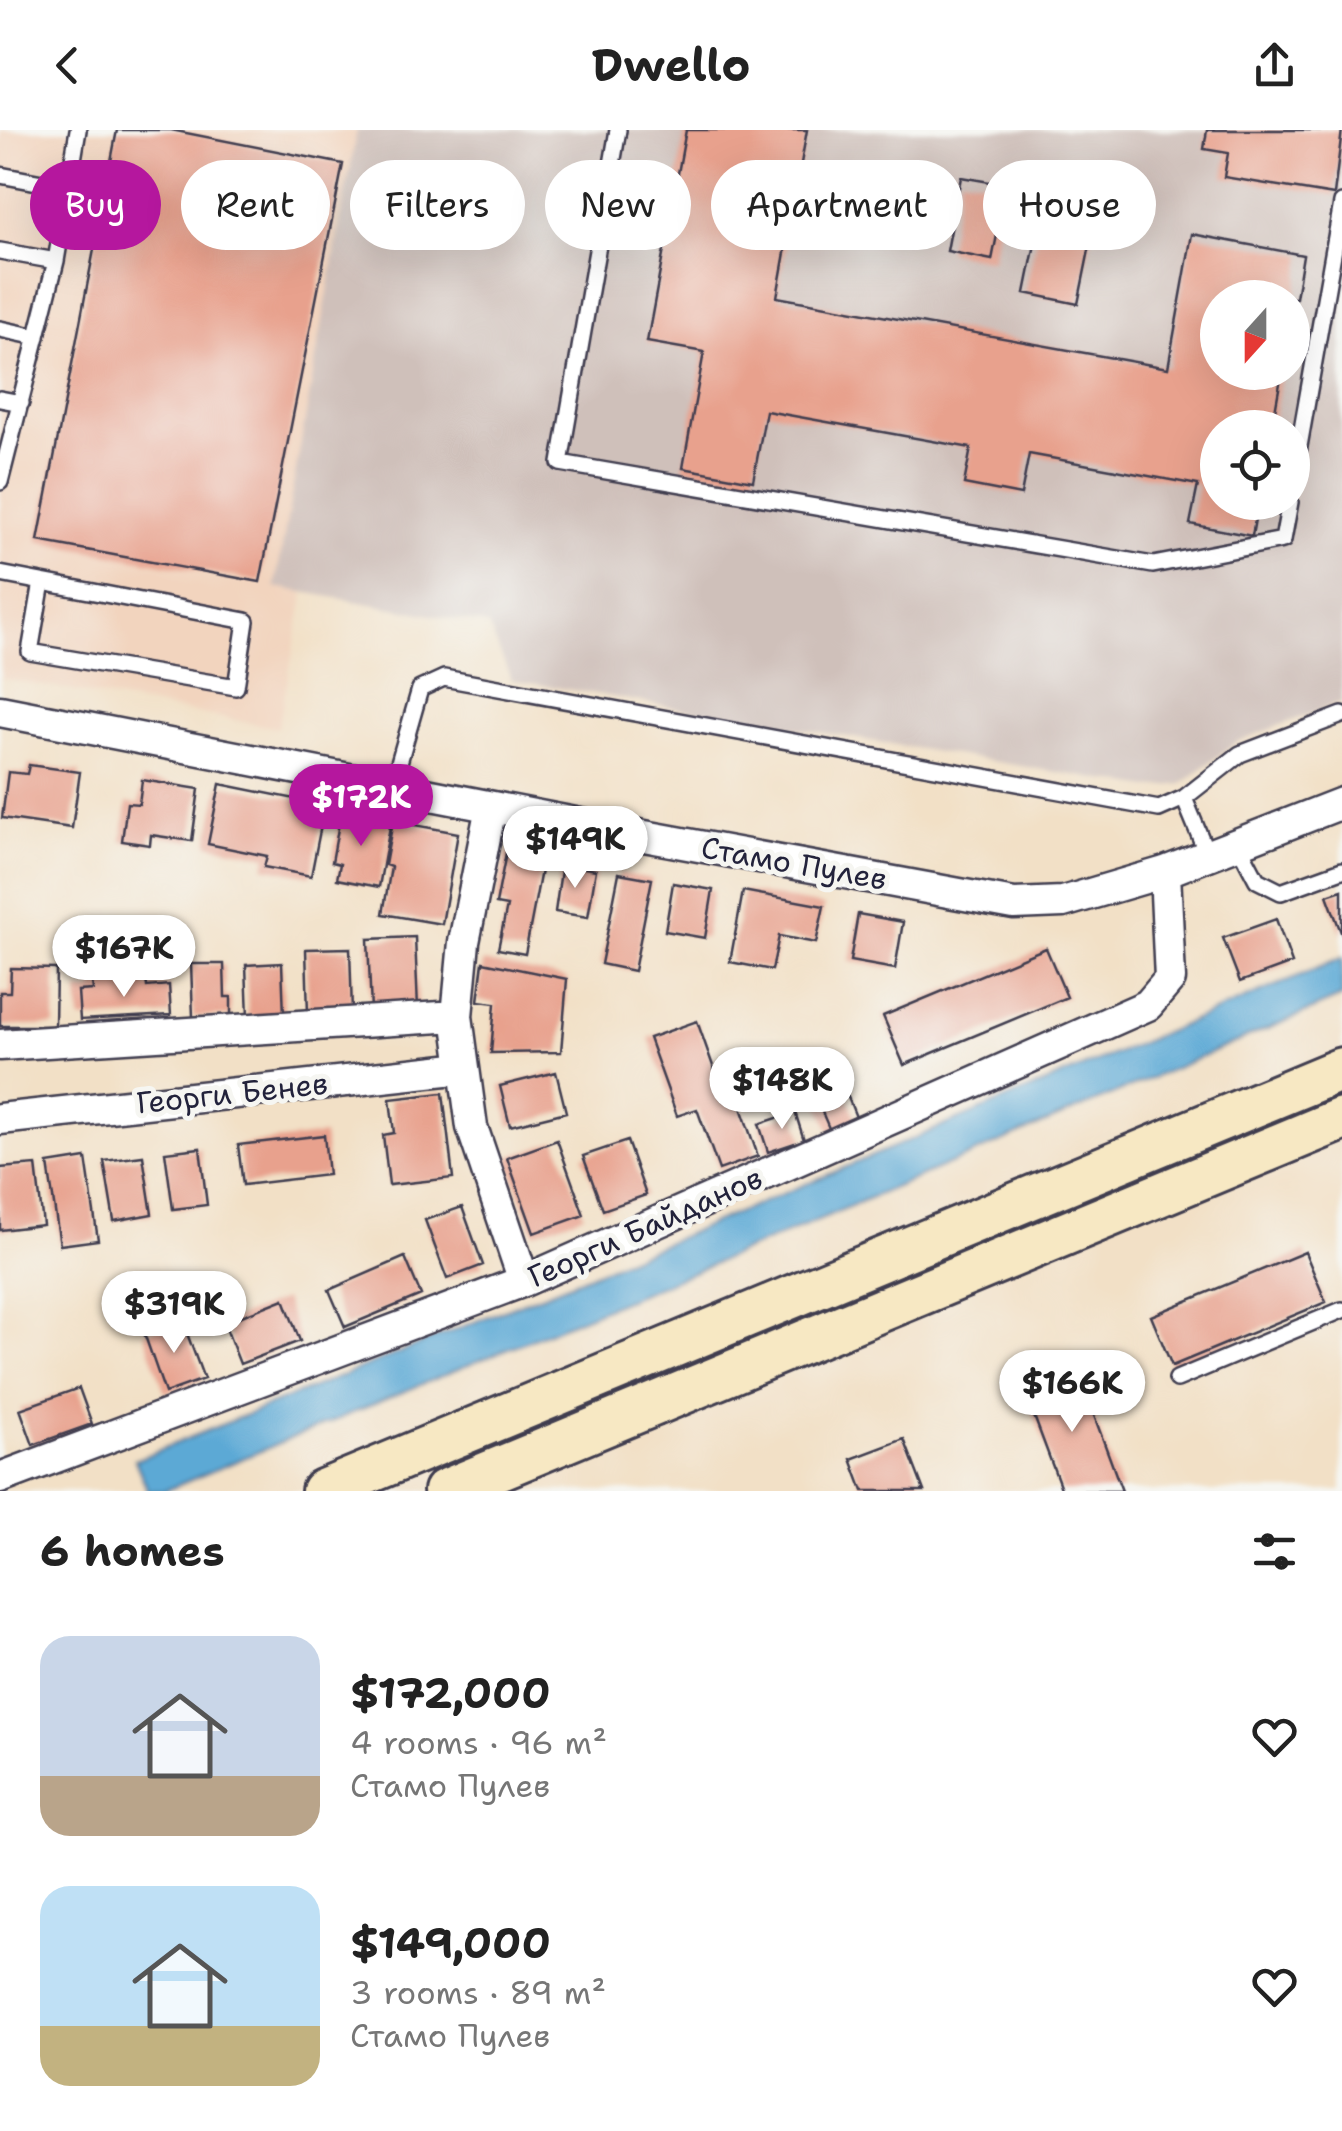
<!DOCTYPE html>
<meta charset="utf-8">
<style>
:root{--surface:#fff;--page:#f2f2f2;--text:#222;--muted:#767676;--accent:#b5179e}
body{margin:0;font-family:"Shantell Sans",sans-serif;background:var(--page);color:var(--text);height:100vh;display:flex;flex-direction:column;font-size:38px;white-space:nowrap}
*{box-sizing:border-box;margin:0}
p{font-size:32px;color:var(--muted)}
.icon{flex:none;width:55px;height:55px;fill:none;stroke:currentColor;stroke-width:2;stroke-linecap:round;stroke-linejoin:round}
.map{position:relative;height:1361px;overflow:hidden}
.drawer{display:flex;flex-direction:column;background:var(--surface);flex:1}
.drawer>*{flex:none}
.guide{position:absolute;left:30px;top:30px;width:1282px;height:90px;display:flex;gap:20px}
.needle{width:65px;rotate:201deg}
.controls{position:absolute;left:1200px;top:150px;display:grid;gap:20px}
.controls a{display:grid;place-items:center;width:110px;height:110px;border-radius:50%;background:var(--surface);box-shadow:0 10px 40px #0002;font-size:50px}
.price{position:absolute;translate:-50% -85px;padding:0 22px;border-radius:35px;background:#fff;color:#222;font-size:32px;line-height:65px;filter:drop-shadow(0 2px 5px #0008)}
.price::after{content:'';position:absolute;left:50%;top:60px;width:30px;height:22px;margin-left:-15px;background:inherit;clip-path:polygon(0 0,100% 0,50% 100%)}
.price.on{background:var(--accent);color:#fff}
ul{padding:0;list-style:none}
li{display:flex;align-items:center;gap:30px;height:250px;padding:0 40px}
li span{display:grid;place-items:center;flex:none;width:280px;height:200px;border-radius:30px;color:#555}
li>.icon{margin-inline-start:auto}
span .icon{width:120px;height:120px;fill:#fffc;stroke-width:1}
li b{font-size:42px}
h2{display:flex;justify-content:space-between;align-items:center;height:120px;padding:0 40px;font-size:42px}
.chip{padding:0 35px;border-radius:45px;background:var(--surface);box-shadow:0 10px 40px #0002;font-size:35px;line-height:90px}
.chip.on{background:var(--accent);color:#fff}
header{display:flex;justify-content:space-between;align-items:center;height:130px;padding:0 40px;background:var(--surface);font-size:45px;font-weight:700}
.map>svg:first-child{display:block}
.built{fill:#f2d4be}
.industrial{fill:#cfc0ba;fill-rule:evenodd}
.water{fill:#5ba9d5;stroke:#3e6688;stroke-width:2.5}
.building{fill:#e8a18d}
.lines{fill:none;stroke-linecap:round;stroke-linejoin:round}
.lane-casing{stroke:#413e50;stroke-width:20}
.street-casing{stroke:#413e50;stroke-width:35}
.secondary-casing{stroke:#413e50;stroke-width:48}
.lane{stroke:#fff;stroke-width:15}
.street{stroke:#fff;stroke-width:30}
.secondary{stroke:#f7e8c3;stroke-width:42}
.labels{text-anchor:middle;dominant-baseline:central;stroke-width:10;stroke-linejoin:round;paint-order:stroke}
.street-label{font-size:30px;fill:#22223b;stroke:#f6f6f2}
</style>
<header><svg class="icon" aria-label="back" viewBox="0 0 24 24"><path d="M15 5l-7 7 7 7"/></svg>Dwello<svg class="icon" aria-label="share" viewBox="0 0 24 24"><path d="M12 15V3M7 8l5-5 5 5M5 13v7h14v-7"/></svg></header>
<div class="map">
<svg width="1342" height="1361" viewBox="0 0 1342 1361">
<rect width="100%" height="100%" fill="#f6f6f2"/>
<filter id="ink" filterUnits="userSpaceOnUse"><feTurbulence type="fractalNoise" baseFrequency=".01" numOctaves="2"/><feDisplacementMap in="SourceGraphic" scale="20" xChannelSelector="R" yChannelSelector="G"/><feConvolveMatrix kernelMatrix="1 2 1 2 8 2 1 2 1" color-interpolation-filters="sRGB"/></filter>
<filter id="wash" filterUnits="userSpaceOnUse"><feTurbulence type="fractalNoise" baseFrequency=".0048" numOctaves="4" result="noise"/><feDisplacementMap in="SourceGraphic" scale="40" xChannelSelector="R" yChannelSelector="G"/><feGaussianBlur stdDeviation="2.25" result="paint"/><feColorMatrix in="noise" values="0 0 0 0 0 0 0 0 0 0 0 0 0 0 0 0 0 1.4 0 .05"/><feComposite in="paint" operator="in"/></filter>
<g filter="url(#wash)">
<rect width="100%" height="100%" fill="#f2e0c6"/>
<path class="built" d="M0,0h357l-81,456 29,6 -27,136 -278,-50z"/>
<path class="industrial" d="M357,0h985v572l-106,40 -54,42 -32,4 -638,-108 -24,-55 -213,-38zM1218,168h74v74h-74zM1218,298h74v74h-74z"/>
<path class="water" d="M1342,828v39l-543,231 -635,263h-16l-13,-31 443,-180z"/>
<g id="blocks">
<path class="building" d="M117,0h54l172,34 -83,418 -222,-41z
M686,0h121l-30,167 391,71 24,-134 111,21 -7,43h-78v74h64l-10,56h-54v74h40l-6,34 -62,-12 8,-39 -169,-31 -8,41 -57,-11 7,-36 -205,-37 -13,70 -70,-13 21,-116 -57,-10z
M1207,0h135l-8,65 -110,-18 4,-24 -24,-4z
M961,47l46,8 -15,75 -45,-9z
M1046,60l53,11 -21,103 -53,-11z
M29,635l51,7 -8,56 -70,-10 6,-46 19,2z
M142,650l57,9 -7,52 -41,-6 -1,10 -28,-4 5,-38 12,1z
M220,654l105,21 -14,71 -47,-9 3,-11 -59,-12z
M341,682l50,9 -12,66 -42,-8 3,-15 -8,-2z
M393,691l65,12 -16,91 -59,-10 8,-47 -6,-2z
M506,723l37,7 -18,94 -27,-5 9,-43 -11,-2z
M562,734l34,6 -8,47 -33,-5z
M619,743l33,6 -18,92 -33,-7z
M673,753l40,7 -8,48 -40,-7z
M1342,760v45l-15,-40z
M743,761l81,15 -8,37 -37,-7 -7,34 -42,-8z
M858,784l45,8 -8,47 -45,-8z
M1276,789l16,44 -52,19 -17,-44z
M415,807l3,72 -47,2 -3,-72z
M350,818l2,65 -44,1 -2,-65z
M1046,818l21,49 -163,68 -21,-49z
M483,832l84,17 -6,73 -70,1 4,-50 -17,-2z
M282,833l2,53 -36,2 -2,-53z
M191,834h33l1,33h6v19l-38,1z
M11,838l45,1 -1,57h-55v-34h10z
M146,849l1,8 22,-2 2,30 -91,5 -2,-29 15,-1 -1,-9z
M697,891l28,79 12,-4 21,60 -39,14 -22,-61 -20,7 -28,-78z
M556,942l10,40 -56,14 -10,-40z
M841,950l17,42 -27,11 -18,-42z
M443,963l10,85 -64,7 -6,-50 11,-2 -4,-34z
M795,982l9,28 -36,12 -9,-28z
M324,1005l4,40 -85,10 -5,-40z
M557,1010l27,75 -50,18 -27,-75z
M627,1011l19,54 -43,15 -20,-54z
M200,1018l7,57 -34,4 -8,-57z
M143,1026l9,58 -38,7 -10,-60z
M86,1028l12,82 -38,5 -12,-81z
M36,1035l7,60 -43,5v-62z
M462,1077l21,58 -36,14 -22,-59z
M1305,1122l21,50 -154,64 -21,-50z
M405,1127l16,38 -76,32 -16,-37z
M284,1169l16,42 -60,23 -16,-41z
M182,1190l22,59 -39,14 -21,-60z
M1076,1237l46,124h-60l-37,-99z
M79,1258l13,36 -59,21 -13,-36z
M904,1309l20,52h-61l-12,-32z"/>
</g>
</g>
<g filter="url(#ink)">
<use href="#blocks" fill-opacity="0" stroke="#413e50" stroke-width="2.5"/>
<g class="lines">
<defs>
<path id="lane" d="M618,0l-58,333 593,102 130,-25 7,-38
M0,45l69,13
M0,121l56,10
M0,199l37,8
M0,269l21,4
M0,352l56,-221 22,-131
M1292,356l50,-283
M0,444l246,47 -10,66 -206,-35 12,-70
M392,657l28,-98 24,-11 715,131 25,-11 56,-44 102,-39
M1184,668l24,58
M1238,714l19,36 24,12 61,-22
M1177,1249l165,-69"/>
<path id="street" d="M0,581l606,118 408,75 49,-2 102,-30 177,-69
M491,677l-27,135 -7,74 15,111 52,154
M0,915l457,-29
M0,989l464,-51
M0,1348l524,-197 624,-276 22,-26 -5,-107"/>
<path id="secondary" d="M323,1361l1019,-422
M445,1361l897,-372"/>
</defs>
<use href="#lane" class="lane-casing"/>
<use href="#street" class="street-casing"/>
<use href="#secondary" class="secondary-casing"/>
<use href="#lane" class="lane"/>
<use href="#street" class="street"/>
<use href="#secondary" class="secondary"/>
</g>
</g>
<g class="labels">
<g class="street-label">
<text transform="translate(794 733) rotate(10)">Стамо Пулев</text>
<text transform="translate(232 963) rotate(-6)">Георги Бенев</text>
<text transform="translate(645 1097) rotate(-24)">Георги Байданов</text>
</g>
</g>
</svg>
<div class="controls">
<a><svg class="needle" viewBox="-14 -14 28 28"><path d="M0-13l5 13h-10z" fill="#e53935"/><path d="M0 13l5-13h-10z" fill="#767676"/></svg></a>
<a><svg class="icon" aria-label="locate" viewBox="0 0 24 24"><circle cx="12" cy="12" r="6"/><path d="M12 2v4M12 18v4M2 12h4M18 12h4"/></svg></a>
</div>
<b class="price on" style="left:361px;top:719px">$172K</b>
<b class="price" style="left:575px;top:761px">$149K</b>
<b class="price" style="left:124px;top:870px">$167K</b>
<b class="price" style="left:782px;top:1002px">$148K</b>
<b class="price" style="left:174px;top:1226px">$319K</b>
<b class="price" style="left:1072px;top:1305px">$166K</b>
<div class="guide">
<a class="chip on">Buy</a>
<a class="chip">Rent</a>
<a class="chip">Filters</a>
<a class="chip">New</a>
<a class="chip">Apartment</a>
<a class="chip">House</a>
</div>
</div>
<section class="drawer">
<h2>6 homes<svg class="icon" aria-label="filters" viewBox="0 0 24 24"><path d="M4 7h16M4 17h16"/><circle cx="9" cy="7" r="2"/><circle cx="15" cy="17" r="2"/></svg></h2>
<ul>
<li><span style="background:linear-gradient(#c9d6e8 70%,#b9a48a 0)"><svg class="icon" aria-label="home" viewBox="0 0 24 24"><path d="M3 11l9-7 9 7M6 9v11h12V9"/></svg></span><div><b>$172,000</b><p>4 rooms · 96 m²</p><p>Стамо Пулев</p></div><svg class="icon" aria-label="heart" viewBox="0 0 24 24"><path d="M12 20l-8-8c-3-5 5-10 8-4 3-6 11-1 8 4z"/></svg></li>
<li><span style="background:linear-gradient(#bfe0f5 70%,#c2b280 0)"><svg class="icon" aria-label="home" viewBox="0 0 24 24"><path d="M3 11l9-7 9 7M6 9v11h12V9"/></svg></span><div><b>$149,000</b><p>3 rooms · 89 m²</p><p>Стамо Пулев</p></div><svg class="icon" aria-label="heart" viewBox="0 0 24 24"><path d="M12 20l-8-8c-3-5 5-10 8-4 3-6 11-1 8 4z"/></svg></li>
</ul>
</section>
